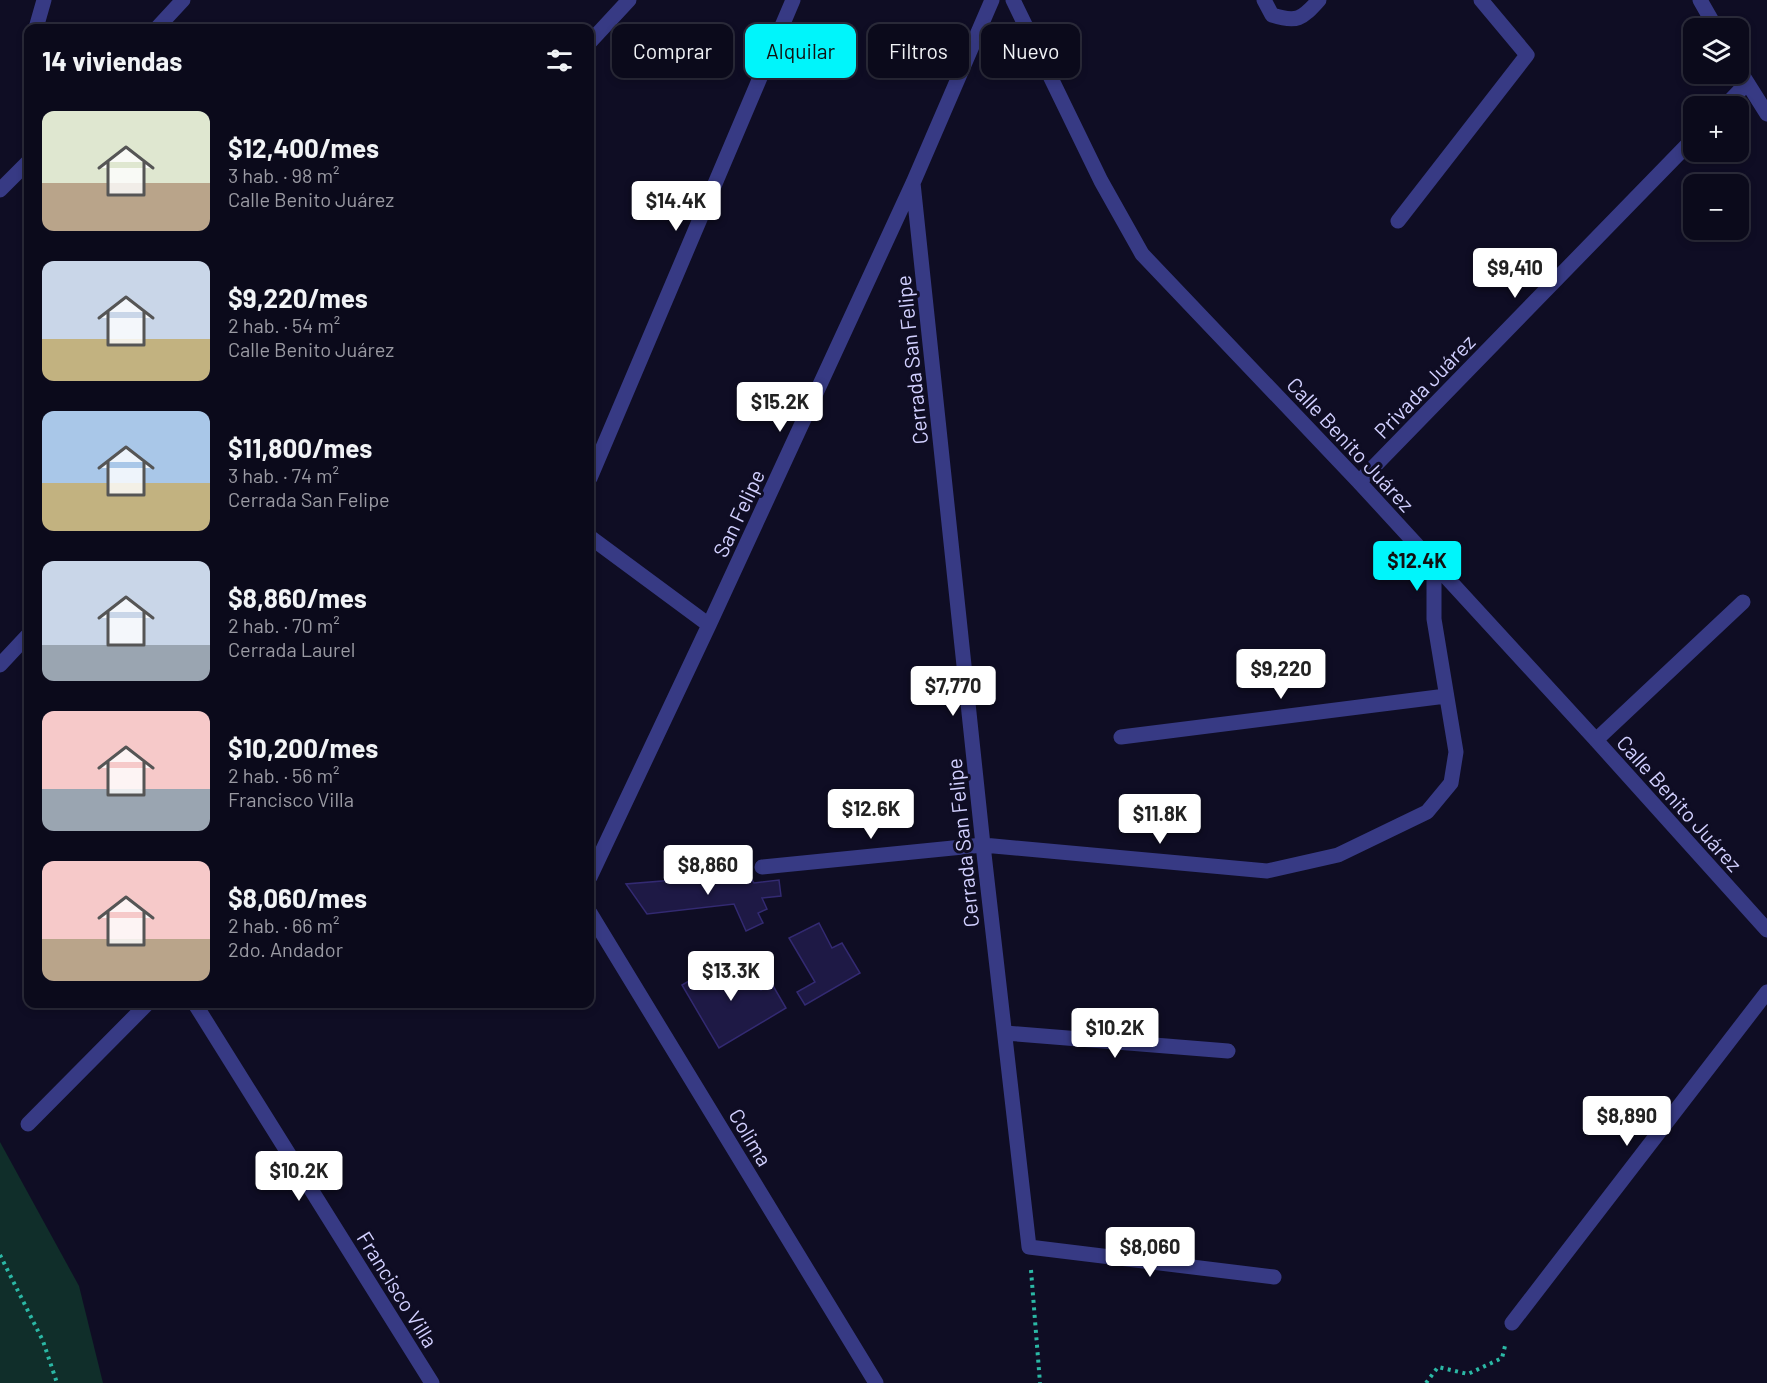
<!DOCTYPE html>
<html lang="es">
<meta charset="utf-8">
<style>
:root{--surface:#0b0a1b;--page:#191828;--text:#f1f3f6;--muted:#9a9aa3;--line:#2b2b3a;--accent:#00f5fb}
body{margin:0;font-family:Barlow,sans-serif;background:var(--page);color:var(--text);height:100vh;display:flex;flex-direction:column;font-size:22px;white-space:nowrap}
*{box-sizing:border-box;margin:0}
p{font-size:20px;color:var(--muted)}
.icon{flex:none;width:33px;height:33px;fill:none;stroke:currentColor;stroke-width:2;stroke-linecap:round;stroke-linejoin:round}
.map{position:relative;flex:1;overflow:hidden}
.drawer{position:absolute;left:24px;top:24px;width:570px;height:984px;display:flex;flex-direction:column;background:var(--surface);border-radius:12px;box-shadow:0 3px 9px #0003,0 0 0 2px var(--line)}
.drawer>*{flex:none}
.banner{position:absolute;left:612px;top:24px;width:570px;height:54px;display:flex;gap:12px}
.controls{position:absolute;left:1683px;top:18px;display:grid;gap:12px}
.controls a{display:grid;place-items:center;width:66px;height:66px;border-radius:12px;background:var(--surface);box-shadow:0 3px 9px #0003,0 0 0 2px var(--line);font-size:30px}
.price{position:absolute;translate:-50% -51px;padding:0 14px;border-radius:6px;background:#fff;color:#222;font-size:20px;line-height:39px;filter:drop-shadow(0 2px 3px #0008)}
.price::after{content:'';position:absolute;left:50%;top:36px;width:18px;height:14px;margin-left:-9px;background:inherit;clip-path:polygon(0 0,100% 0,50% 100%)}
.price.on{background:var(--accent);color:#111}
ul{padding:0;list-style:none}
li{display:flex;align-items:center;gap:18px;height:150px;padding:0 18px}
li span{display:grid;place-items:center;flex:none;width:168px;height:120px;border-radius:12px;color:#555}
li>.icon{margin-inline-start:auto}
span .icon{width:72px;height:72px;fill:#fffc;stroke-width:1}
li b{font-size:26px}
h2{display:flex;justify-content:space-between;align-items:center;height:72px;padding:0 18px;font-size:26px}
.chip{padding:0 21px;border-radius:12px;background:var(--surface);box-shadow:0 3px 9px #0003,0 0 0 2px var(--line);font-size:21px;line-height:54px}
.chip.on{background:var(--accent);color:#111}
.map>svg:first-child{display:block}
.green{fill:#102e2a}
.building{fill:#1e1945;stroke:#332a72;stroke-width:1.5}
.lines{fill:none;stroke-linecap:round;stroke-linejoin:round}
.path{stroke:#2bb8a5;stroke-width:4;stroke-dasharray:3 4.5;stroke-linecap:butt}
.minor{stroke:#373a84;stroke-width:15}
.labels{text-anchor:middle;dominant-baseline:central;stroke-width:6;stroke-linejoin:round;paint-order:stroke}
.street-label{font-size:21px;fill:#d2d0ff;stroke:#0f0d24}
</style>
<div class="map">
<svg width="1767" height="1383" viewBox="0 0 1767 1383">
<rect width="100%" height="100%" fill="#0f0d24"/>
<path class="green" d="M0,1142l79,144 24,97h-103z"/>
<path class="building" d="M748,874l6,9 25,-3 2,16 -19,2 5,11 -9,4 5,10 -17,8 -12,-27 -87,10 -21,-30z
M819,923l13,25 10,-5 18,30 -55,32 -8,-13 18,-10 -26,-44z
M721,962l31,12 9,16 11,-6 14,24 -67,40 -37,-63z"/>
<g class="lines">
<path class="path" d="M0,1255l43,86 14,42
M1031,1270l9,113
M1426,1383l12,-16 30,7 34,-16 3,-12"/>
<path class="minor" d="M1013,0l88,181 41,73 217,228 237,258 171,190
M1264,0l8,15c25,8 30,4 47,-15
M1700,0l16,28
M36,28l8,-28
M157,28l26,-28
M590,42l39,-42
M1738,68l29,46
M1725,106l22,-23
M913,183l70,662 46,402 245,30
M0,190l28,-28
M1398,221l129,-166 -46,-55
M590,478l203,-478
M1359,482l335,-344
M590,537l119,88
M0,665l28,-30
M1121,737l325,-41
M1596,740l147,-138
M762,867l221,-22 284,26 71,-16 89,-43 24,-29 5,-31 -22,-133v-54
M590,877l119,-252 204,-442 79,-183
M590,913l286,470
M195,1004l237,379
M1005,1033l223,18
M28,1124l119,-120
M1512,1323l255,-331"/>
</g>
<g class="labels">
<g class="street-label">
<text transform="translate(911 360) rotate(-96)">Cerrada San Felipe</text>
<text transform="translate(1424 386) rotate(-46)">Privada Juárez</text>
<text transform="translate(1351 444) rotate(47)">Calle Benito Juárez</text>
<text transform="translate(738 513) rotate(-65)">San Felipe</text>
<text transform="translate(1680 803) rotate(48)">Calle Benito Juárez</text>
<text transform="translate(962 843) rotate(-96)">Cerrada San Felipe</text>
<text transform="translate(751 1137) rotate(59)">Colima</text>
<text transform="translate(398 1289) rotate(58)">Francisco Villa</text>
</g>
</g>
</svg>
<div class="controls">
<a><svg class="icon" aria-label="layers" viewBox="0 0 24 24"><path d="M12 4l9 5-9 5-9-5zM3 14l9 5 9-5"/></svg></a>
<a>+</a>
<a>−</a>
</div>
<b class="price" style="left:676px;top:232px">$14.4K</b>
<b class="price" style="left:1515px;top:299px">$9,410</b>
<b class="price" style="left:780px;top:433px">$15.2K</b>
<b class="price on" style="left:1417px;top:592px">$12.4K</b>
<b class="price" style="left:1281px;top:700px">$9,220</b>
<b class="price" style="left:953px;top:717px">$7,770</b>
<b class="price" style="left:871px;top:840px">$12.6K</b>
<b class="price" style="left:1160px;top:845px">$11.8K</b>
<b class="price" style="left:708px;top:896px">$8,860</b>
<b class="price" style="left:731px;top:1002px">$13.3K</b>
<b class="price" style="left:1115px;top:1059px">$10.2K</b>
<b class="price" style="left:1627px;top:1147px">$8,890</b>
<b class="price" style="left:299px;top:1202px">$10.2K</b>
<b class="price" style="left:1150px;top:1278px">$8,060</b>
<div class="banner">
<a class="chip">Comprar</a>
<a class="chip on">Alquilar</a>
<a class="chip">Filtros</a>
<a class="chip">Nuevo</a>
</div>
<section class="drawer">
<h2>14 viviendas<svg class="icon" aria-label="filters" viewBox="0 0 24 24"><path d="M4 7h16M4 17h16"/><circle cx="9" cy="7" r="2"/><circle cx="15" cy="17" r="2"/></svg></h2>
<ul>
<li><span style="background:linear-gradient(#dfe7d0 60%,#b9a48a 0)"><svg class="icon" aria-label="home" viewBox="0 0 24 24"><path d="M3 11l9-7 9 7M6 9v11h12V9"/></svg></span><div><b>$12,400/mes</b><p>3 hab. · 98 m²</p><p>Calle Benito Juárez</p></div></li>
<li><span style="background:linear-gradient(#c9d6e8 65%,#c2b280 0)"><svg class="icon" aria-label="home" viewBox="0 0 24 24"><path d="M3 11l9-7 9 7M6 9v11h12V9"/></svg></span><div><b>$9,220/mes</b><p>2 hab. · 54 m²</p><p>Calle Benito Juárez</p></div></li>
<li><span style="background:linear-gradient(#a9c7e8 60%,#c2b280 0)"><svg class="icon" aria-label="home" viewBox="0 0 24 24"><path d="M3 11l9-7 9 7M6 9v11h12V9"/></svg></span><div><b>$11,800/mes</b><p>3 hab. · 74 m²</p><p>Cerrada San Felipe</p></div></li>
<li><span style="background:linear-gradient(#c9d6e8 70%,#9aa5b1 0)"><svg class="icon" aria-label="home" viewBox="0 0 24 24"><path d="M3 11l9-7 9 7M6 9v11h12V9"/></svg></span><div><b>$8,860/mes</b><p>2 hab. · 70 m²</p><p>Cerrada Laurel</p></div></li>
<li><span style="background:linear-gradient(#f6c9c9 65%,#9aa5b1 0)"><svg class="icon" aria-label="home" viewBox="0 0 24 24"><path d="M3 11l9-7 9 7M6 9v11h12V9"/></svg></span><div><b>$10,200/mes</b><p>2 hab. · 56 m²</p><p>Francisco Villa</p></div></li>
<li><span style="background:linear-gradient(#f6c9c9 65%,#b9a48a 0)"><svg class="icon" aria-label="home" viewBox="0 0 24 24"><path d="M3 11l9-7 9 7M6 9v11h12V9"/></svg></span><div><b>$8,060/mes</b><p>2 hab. · 66 m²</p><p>2do. Andador</p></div></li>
</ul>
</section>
</div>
